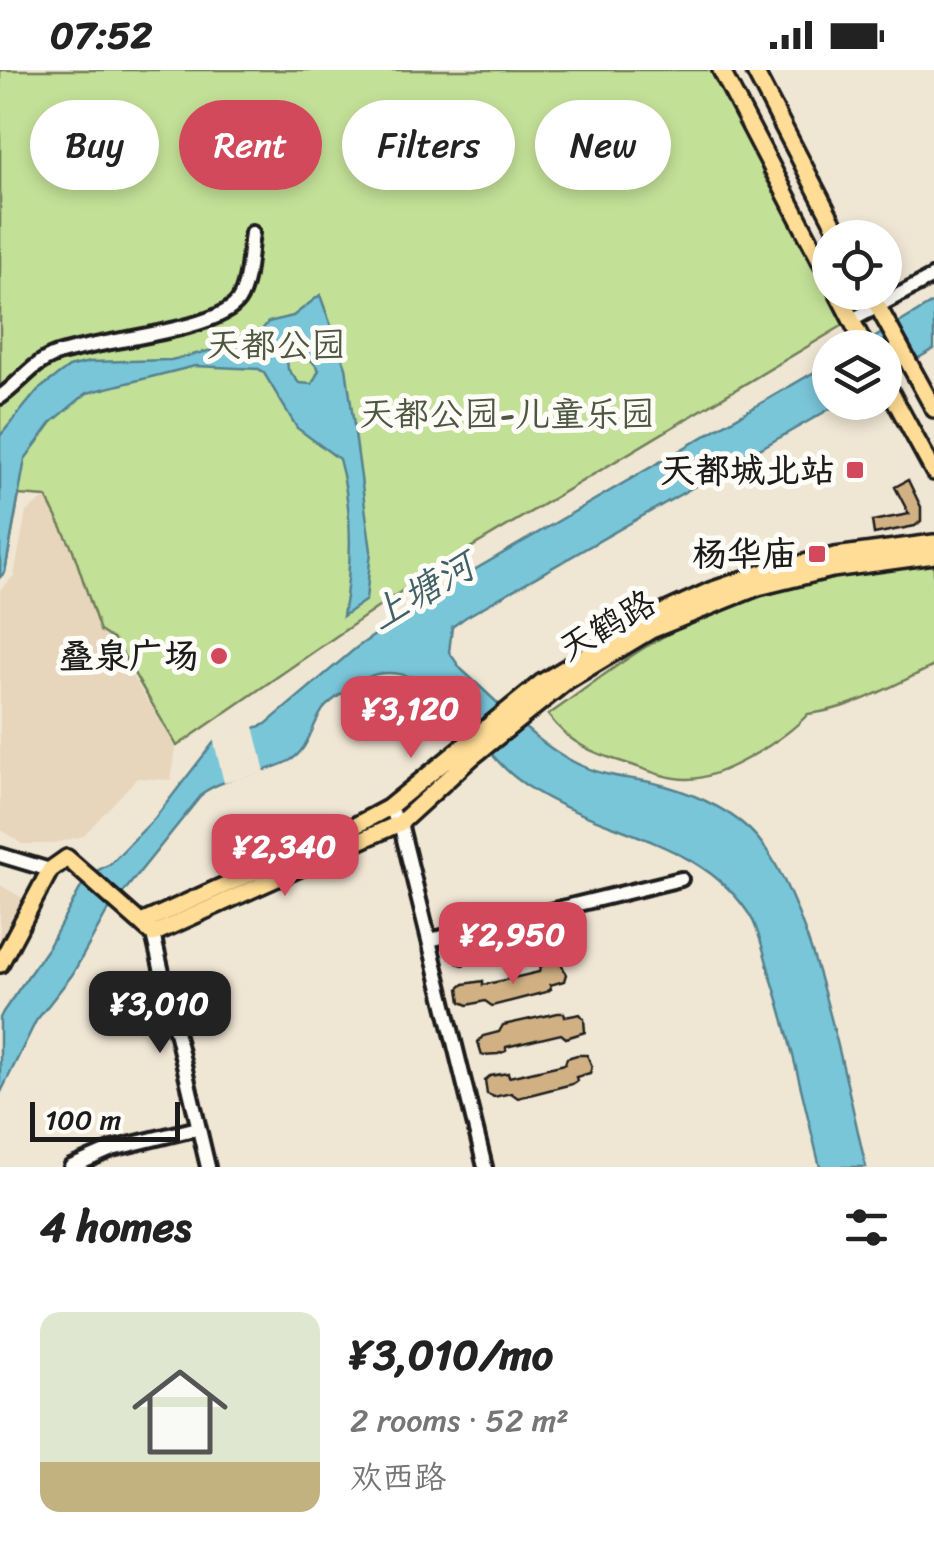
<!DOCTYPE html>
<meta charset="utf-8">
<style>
:root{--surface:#fff;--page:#f6f6f6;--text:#222;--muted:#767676;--line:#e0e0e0;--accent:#d1495b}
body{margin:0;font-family:Sriracha,"LXGW WenKai TC",sans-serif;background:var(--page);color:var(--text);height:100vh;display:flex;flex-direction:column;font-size:38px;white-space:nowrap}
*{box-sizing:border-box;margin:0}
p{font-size:32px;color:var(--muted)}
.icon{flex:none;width:55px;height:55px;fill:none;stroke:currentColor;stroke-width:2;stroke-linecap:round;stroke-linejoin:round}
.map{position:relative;height:1097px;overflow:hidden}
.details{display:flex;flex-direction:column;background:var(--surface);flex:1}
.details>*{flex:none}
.hud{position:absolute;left:30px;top:30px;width:875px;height:90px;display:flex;gap:20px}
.fabs{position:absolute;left:812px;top:150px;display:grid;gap:20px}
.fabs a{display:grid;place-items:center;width:90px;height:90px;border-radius:50%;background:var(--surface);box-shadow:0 5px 15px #0003;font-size:50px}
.scale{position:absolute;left:30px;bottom:25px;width:150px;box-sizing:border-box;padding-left:10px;border:5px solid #1c1c1c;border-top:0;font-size:28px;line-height:35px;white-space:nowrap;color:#1c1c1c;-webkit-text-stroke:8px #fdfcf7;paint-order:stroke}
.price{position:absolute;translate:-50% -85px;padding:0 22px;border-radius:20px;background:var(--accent);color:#fff;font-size:32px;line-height:65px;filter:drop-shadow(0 2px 5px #0008)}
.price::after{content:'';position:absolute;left:50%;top:60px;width:30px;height:22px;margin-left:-15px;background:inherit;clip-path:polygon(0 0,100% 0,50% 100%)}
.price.current{background:#222;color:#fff}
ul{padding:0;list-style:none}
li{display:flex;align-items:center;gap:30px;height:250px;padding:0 40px}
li+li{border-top:2px solid var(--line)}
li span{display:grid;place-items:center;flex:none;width:280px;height:200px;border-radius:20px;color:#555}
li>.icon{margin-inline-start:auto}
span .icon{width:120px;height:120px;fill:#fffc;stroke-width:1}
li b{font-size:42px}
h2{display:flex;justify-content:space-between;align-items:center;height:120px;padding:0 40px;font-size:42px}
.pill{padding:0 35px;border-radius:45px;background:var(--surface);box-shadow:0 5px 15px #0003;font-size:35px;line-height:90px}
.pill.current{background:var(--accent);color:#fff}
.status{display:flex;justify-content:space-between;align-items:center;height:70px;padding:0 50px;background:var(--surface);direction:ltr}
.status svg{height:28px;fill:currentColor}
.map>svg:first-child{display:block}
.built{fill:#e7d6bc}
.green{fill:#c3e097;stroke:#707e5a;stroke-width:2.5}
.water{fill:#7ac6d9;stroke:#54828d;stroke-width:2.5;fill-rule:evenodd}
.pier{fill:#f0e6d4}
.building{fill:#d1b184;stroke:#1c1c1c;stroke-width:2.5}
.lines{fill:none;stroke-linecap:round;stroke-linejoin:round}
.minor-casing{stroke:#1c1c1c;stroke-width:20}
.major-casing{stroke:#1c1c1c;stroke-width:22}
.minor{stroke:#fdfcf7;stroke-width:12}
.major{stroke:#ffdd96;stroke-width:15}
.poi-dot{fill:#d1495b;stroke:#fdfcf7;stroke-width:4}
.labels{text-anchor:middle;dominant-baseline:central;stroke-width:10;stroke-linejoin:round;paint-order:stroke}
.park-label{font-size:35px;fill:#4e5741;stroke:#fdfcf7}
.poi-label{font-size:35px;font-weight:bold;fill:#1c1c1c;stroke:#fdfcf7;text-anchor:end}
.street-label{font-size:35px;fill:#1c1c1c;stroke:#fdfcf7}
.water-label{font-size:38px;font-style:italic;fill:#426068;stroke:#fdfcf7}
</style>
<div class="status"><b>07:52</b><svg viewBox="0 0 49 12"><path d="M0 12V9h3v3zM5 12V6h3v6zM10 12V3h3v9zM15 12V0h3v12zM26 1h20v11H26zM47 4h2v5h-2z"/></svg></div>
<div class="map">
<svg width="934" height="1097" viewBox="0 0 934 1097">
<rect width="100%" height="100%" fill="#f0e6d4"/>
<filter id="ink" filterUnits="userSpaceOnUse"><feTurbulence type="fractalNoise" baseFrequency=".01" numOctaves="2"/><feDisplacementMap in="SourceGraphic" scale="20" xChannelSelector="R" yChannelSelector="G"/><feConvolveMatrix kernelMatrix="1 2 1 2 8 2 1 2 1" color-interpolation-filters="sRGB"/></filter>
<g filter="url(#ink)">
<path class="built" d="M46,427l14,10 40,124 7,5 69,110 -5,34 -34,-2 -54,58 -32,8h-29l-22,-15v-239l14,-14 12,-64z
M0,815l26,15 -26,47z"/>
<path class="green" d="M0,0h715l37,68 11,36 67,110v8l22,28 -427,255 -248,171 -62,-105 -15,-10 -27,-81 -27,-53 -27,-2 -14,77 -5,5z
M934,491v105c-41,19 -81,43 -126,48 -23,25 -87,66 -122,65 -20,0 -41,-10 -60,-16 -34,-10 -56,-19 -78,-48 42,-29 82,-62 128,-85 81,-40 169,-57 258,-69z"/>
<path class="water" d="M320,225l26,72 25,184 -5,49 -23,16c9,-51 10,-107 -4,-157l-42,-31 -33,-55 -5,-4 -64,-3 -108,27 -35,29 -27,37 -20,113 -5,5v-141l38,-46 31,-23 20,-5 82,-2 83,-20 14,-18 25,-6zM293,284c14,-1 18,5 26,16l-7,14 -13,-1 -11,-14 -1,-10z
M934,232v47l-49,28v-29h-28z
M830,293v39l10,1 -374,214 -14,10 -3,25 12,17c36,32 81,82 126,99 20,9 45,10 67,15 31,7 72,24 96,47 60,57 96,253 116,337h-46c-16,-64 -29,-128 -49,-190 -6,-19 -10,-41 -19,-58 -50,-85 -164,-85 -236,-141 -43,-33 -76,-115 -139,-104 -11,2 -50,28 -55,37 -11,17 -14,40 -33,50 -27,14 -59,14 -85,31l-98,122 -34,61 -36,46 -36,73v-76l3,-6 46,-66 38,-70 23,-12 45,-46 59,-76 52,-18 90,-76 82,-57z"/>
<path class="pier" d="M254,656l11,46 -41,11 -11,-45z"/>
<path class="building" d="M908,410l13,27v14l-6,5 -41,8 -2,-13 37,-7 -14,-27z
M554,853l5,5v12l-9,4 -10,3 -5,-5 -55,13 1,4 -18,6 -6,-2 -5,-13 5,-6z
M551,893h10l5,11 -2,7 -14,4 1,4 -5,3 -54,14 -7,-5 -17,4 -7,-3 -2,-14 5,-4 19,-3v4l56,-13 2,-6z
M558,943h6l1,4 15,-3 4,5 1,13 -19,6 -5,-4 -55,13v4l-8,3 -16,1 -4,-13 5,-6 16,-4 4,-7z
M577,985h10l5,11 -2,7 -14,4 1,4 -5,3 -54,14 -7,-5 -17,4 -7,-3 -2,-14 5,-4 18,-3 1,4 56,-13 2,-6z"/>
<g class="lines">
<defs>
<path id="minor" d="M852,250l82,-44
M0,327c19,-13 33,-34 55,-42 40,-15 161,-23 183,-54 11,-16 11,-49 14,-68
M388,738l12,15 85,344
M0,785l50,15
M153,864l55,233
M430,870l251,-61
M71,1097l41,-18 86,-21"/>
<path id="major" d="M721,0l109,209
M754,0l87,168
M837,222l29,56
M870,222l64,117
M885,312l49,90
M141,853l206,-93 41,-22 153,-125 103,-62 66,-30 58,-20 67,-15 99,-13
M0,894l50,-94 17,-12 86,76 247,-111 71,-65 97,-78 83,-50 107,-43 74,-18 102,-14"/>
</defs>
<use href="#minor" class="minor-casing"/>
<use href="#major" class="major-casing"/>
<use href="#minor" class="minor"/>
<use href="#major" class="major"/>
</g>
</g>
<g class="poi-dot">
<rect x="845" y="390" width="20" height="20" rx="5"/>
<rect x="807" y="474" width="20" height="20" rx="5"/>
<circle cx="219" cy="586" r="10"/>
</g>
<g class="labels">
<g class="park-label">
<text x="276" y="275">天都公园</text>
<text x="507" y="344">天都公园-儿童乐园</text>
</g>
<g class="poi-label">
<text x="835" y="400">天都城北站</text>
<text x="797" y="484">杨华庙</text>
<text x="199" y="586">叠泉广场</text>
</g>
<g class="street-label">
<text transform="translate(607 555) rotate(-30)">天鹤路</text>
</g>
<g class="water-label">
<text transform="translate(422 521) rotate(-30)">上塘河</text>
</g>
</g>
</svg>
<div class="fabs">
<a><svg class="icon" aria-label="locate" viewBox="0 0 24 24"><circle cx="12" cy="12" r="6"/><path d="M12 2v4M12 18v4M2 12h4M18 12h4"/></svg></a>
<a><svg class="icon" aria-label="layers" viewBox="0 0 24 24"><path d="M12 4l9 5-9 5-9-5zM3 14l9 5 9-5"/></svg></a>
</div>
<div class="scale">100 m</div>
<b class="price" style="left:411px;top:691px">¥3,120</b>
<b class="price" style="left:285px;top:829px">¥2,340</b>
<b class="price" style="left:513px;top:917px">¥2,950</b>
<b class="price current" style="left:160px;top:986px">¥3,010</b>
<div class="hud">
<a class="pill">Buy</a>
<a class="pill current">Rent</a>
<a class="pill">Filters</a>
<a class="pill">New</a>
</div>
</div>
<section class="details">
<h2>4 homes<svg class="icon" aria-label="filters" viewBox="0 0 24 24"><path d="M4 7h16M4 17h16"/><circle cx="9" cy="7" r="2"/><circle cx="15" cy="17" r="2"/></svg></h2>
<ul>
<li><span style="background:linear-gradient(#dfe7d0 75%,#c2b280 0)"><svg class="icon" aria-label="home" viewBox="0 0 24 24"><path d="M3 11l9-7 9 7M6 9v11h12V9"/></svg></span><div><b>¥3,010/mo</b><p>2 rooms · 52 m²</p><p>欢西路</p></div></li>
</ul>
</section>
